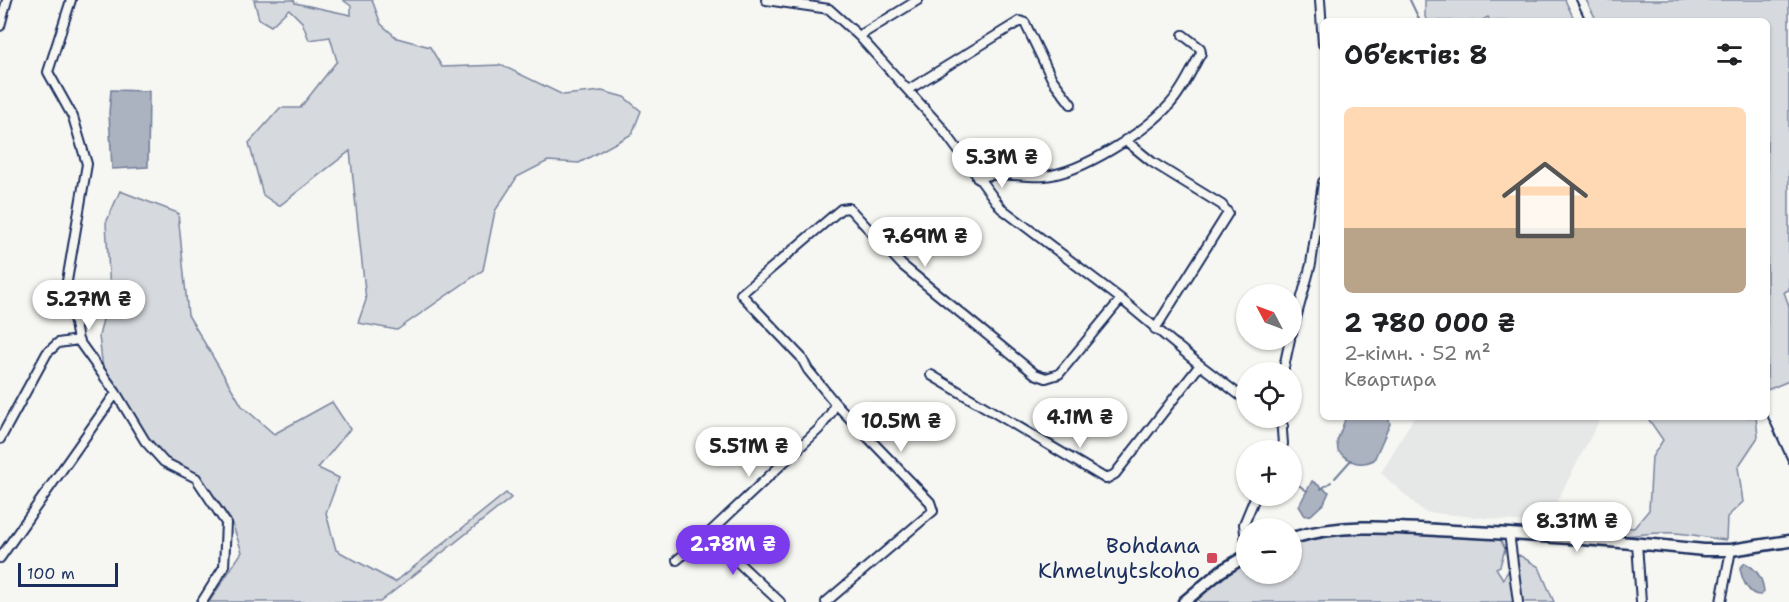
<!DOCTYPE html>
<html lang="uk">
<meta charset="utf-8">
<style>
:root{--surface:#fff;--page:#f2f2f2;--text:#202124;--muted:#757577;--line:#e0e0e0;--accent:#7c3aed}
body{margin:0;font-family:"Shantell Sans",sans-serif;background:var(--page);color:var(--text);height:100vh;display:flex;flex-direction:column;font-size:22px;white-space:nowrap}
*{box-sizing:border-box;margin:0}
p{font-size:20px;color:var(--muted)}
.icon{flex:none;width:33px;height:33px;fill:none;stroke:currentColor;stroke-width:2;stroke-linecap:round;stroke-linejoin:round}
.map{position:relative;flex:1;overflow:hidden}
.drawer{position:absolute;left:1320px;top:18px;width:450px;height:402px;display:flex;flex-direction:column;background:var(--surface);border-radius:9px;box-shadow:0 2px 4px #0004}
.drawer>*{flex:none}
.needle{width:39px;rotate:311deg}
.buttons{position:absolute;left:1236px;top:284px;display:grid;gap:12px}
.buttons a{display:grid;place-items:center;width:66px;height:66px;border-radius:50%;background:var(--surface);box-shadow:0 2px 4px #0004;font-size:30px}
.scale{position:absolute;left:18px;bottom:15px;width:100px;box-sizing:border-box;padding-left:6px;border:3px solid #1b2f5e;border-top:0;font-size:16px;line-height:21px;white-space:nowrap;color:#1b2f5e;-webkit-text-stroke:4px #f6f6f2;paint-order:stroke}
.price{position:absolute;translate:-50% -51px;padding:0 14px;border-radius:21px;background:#fff;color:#222;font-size:20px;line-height:39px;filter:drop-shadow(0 2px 3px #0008)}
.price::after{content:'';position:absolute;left:50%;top:36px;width:18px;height:14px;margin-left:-9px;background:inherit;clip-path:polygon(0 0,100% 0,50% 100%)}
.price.selected{background:var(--accent);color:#fff}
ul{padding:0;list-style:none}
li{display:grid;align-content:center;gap:12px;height:318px;padding:0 24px}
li+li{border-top:2px solid var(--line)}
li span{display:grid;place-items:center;height:186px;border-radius:9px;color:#555}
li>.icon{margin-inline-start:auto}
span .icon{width:108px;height:108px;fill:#fffc;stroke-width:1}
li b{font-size:26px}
h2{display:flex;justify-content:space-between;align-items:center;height:72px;padding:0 24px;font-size:26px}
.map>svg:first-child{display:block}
.built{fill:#e6e7e7}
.green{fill:#d6d9dd;stroke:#78849e;stroke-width:1.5}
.water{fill:#abb2c0;stroke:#717e99;stroke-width:1.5}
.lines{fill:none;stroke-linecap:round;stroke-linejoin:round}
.stream{stroke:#717e99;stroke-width:2}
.street-casing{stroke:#1b2f5e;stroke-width:12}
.secondary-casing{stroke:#1b2f5e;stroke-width:15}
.street{stroke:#f6f6f2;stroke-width:8}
.secondary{stroke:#f6f6f2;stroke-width:10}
.rail{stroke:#1b2f5e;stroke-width:2}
.poi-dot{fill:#d1495b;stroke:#f6f6f2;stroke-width:2}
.labels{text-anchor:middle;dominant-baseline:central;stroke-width:4.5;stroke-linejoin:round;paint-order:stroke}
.poi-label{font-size:22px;fill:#1b2f5e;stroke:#f6f6f2;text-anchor:end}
</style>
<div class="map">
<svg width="1789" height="602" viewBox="0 0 1789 602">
<rect width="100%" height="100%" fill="#f6f6f2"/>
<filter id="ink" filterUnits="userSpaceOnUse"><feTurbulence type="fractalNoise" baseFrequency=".0167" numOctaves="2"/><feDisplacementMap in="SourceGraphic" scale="12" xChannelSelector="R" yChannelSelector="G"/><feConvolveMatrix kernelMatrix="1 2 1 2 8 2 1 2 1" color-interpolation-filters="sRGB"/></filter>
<g filter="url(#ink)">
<path class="built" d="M1414,417h187l-56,107 -121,-12 -43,-39z"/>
<path class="green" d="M254,0h40l1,3 56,12v-9l-8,-6h29l9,24 16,14 33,9 12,20 59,-2 62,30 39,-4 22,6 17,14 -9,23 -53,29 -31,-2 -31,16 -22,34 -12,59 -86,60 -39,-7 8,-23 -16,-149 -71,55 -16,-11 -14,-52 31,-35h20l37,-47 -7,-24 -21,3 -7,-18 -13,-13 -18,17 -12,-7z
M1425,0h140l10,21h-85l-2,-4 -7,4h-52l-4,-4z
M1586,0h203v290l-5,2 5,14v75l-22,9v-369h-170z
M120,191l58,22 10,102 54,91 32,28 58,-32 18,27 -32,39 21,10 -13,35 10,37 59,32 111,-89 5,5 -131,104h-171l33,-50 -11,-32 -33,-46 -34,-18 -18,-20 -43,-67 -4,-33 11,-46 -4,-67z
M1647,417h109l2,20 -20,30 5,35 -16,15 -1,23c-17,-2 -34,-6 -51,-7 -35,-2 -72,11 -106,-1l6,-9 59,5 15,-18 3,-53 11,-17z
M1366,531l133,6 6,12 -5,17 -4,2 7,11 16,-24 20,12 15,35h-354l-6,-8 52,-38v17h46v-34l6,-3 53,-1z"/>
<path class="water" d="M111,90l38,1 -1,76 -36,2 -3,-56z
M1346,417h42l2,7 -16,36c-16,7 -24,2 -36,-9l-1,-10z
M1312,481l17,11 -5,11 -13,12 -6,1 -6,-10z
M1745,563c12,6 18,16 19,29l-3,3c-13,1 -19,-16 -21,-27z"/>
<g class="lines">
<path class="stream" d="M1410,0l10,21
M1335,478l16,-18
M1297,484l10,7
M1321,489l10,-7"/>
<defs>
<path id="street" d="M71,0l-23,72 25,45 14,47 -20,117 11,59 38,53 29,48 19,21 32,16 30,45 -2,44 -22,35
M766,0l63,9 30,27 82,91 60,81 120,91 79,66 46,35
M1320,0l3,44
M0,26l7,-26
M859,36l59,-36
M908,90l112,-69 5,2 27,56 19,25
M1125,140l27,22 70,43 6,8 -73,116
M977,178c23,-8 45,0 68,-2 38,-4 100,-44 125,-72 13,-14 22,-35 31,-51l-1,-5 -17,-13
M1292,333l19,-69 12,-82
M1283,372l7,-33
M931,375l175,104 9,-5 85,-109
M1270,417l13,9
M0,439l47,-86 11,-10 20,-3
M1280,450l3,-6 -2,-27
M1509,533l9,69
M708,534l72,68
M1246,542l-2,-18 12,-29
M1637,543l4,59
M0,558l116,-165
M677,560l31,-26 111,-105 12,-16 4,-10
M826,602l107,-91 -3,-9 -95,-99 -27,-33 -7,-13 -60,-63 100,-85 8,-1 53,57 133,109 11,4 13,-4 62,-75
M1721,602l10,-52"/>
<path id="secondary" d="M1292,538c53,-16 107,-10 162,-7 83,4 167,10 250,19h27l58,-9
M1184,602l37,-31 25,-15"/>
</defs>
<use href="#street" class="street-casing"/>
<use href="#secondary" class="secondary-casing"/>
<use href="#street" class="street"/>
<use href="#secondary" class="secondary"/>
<path class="rail" d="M1576,0l10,21
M1767,415l22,48"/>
</g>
</g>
<rect class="poi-dot" x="1206" y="552" width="12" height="12" rx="3"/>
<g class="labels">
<g class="poi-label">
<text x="1200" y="545">Bohdana<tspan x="1200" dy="25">Khmelnytskoho</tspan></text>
</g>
</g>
</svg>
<div class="buttons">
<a><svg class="needle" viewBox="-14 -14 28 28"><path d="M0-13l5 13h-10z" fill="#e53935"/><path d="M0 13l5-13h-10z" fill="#757577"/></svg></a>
<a><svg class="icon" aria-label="locate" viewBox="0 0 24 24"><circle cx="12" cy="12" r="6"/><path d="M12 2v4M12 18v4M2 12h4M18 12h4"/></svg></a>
<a>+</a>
<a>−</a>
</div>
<div class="scale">100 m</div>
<b class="price" style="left:1002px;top:189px">5.3M ₴</b>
<b class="price" style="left:925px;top:268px">7.69M ₴</b>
<b class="price" style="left:89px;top:331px">5.27M ₴</b>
<b class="price" style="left:1080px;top:449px">4.1M ₴</b>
<b class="price" style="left:901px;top:453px">10.5M ₴</b>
<b class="price" style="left:749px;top:478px">5.51M ₴</b>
<b class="price" style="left:1577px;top:553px">8.31M ₴</b>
<b class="price selected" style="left:733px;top:576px">2.78M ₴</b>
<section class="drawer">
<h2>Об’єктів: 8<svg class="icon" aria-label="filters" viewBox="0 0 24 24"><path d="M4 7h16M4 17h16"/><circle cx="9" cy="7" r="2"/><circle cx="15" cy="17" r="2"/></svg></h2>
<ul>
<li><span style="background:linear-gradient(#ffd9b3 65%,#b9a48a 0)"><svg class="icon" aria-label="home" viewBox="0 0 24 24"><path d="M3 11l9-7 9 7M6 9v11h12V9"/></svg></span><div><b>2 780 000 ₴</b><p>2-кімн. · 52 m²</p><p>Квартира</p></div></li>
</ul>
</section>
</div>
